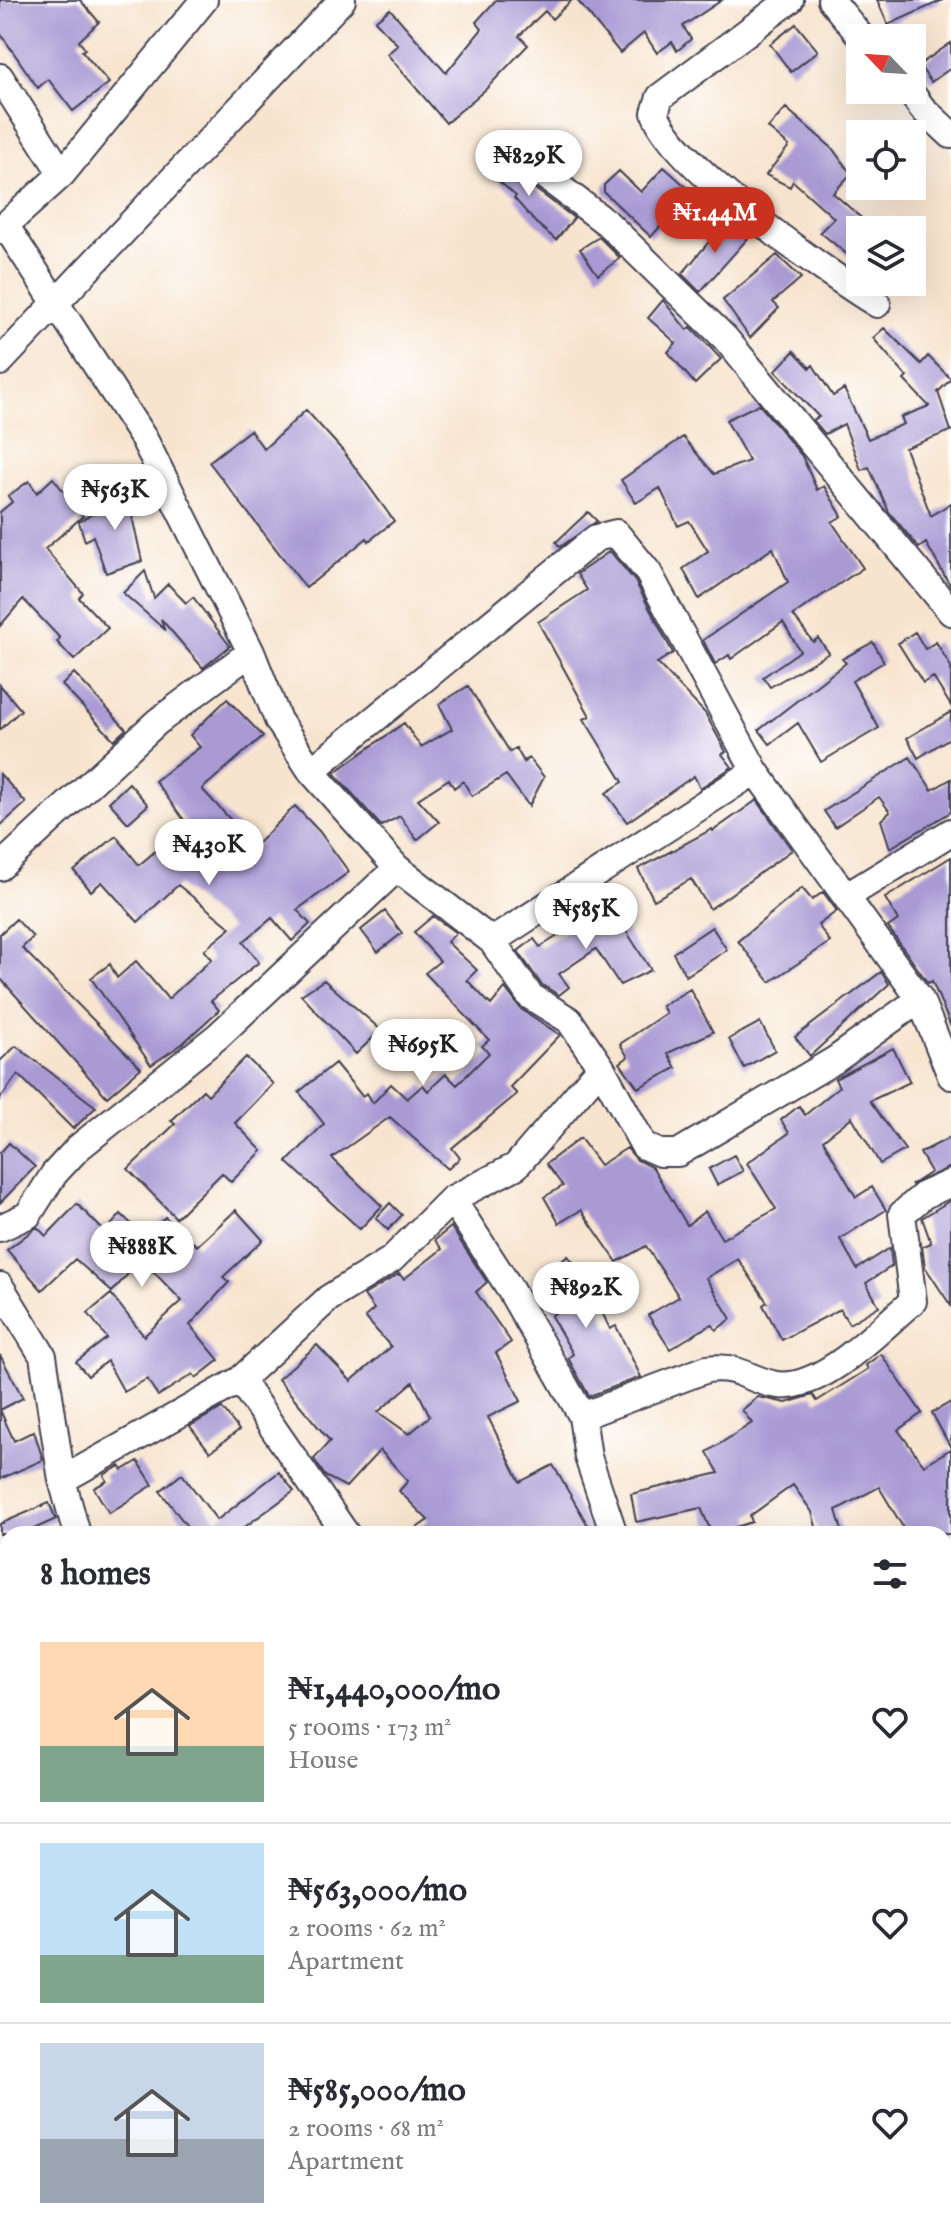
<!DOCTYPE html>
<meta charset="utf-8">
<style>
:root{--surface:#fff;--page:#f2f2f3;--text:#2b2b33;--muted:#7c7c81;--line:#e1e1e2;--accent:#c8321e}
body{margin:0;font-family:"IM FELL English",serif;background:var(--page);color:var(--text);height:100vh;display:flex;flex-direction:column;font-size:30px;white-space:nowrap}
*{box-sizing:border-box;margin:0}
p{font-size:26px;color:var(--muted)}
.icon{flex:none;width:44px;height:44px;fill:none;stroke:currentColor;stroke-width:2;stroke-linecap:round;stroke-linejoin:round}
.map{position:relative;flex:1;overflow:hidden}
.drawer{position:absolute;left:0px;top:1526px;width:952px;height:712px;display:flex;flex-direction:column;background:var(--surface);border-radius:24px 24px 0 0;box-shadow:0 8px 32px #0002}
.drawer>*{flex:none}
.needle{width:52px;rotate:295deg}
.tools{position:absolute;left:846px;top:24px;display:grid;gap:16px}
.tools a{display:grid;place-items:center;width:80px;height:80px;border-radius:0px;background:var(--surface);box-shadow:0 8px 32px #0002;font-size:40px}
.price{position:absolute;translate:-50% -68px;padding:0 18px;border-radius:28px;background:#fff;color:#222;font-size:26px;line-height:52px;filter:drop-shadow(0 2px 4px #0008)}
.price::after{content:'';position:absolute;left:50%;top:48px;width:24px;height:18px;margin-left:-12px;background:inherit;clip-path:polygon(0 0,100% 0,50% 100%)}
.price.on{background:var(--accent);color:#fff}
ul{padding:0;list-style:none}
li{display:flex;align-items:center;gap:24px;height:200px;padding:0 40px}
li+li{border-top:2px solid var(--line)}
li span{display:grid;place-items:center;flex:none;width:224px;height:160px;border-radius:0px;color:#555}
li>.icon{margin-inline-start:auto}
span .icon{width:96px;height:96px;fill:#fffc;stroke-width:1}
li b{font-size:34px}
h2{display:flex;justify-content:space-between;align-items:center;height:96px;padding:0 40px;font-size:34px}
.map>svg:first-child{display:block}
.building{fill:#a99ad4;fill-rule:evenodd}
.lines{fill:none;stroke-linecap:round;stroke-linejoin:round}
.minor-casing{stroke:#423f51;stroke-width:30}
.minor{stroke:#fff;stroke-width:26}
</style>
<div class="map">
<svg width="951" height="2238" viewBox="0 0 951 2238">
<rect width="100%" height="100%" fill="#fff"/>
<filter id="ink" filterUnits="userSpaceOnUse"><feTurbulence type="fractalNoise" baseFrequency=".0125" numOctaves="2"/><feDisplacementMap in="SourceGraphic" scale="16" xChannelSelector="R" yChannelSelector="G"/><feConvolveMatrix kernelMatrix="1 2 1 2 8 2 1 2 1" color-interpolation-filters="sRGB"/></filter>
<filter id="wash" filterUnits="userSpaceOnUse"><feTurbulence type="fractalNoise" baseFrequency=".006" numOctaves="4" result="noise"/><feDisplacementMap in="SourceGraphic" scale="32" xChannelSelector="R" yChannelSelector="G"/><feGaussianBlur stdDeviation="1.8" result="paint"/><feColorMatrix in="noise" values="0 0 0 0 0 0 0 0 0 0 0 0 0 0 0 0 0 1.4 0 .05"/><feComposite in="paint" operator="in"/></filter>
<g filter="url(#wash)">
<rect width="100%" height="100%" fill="#f7e4ce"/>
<g id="blocks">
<path class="building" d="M0,0h80l19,22 -20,19 6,8 -3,2 27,32 -36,28 -25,-32 -10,9 -38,-55z
M496,0h76l-20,19 -7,-8 -26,25 9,9 -42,44 -40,34 -59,-69 11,-9 -23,-24 15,-12 56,64 36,-44 -6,-7z
M577,0h145l-39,26 8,13 -14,12 -5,-9 -15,11 -13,-20 -24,20z
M877,0h66l-55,25z
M796,24l22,27 -27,21 -21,-28z
M951,43v25l-20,14 -12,-17z
M786,108l46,40 19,26 -18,19 42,37h-15v14l-11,12 -29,-24 14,-14 -41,-37 -3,6 -24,-12 23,-29 -21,-18z
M495,150l7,14 72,54 -18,22 -21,-18 -21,-24 2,-2 -37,-32z
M664,167l38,34 -21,24 -11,-10 -19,22 -47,-45v-7l15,-14 22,21z
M728,219l21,18 -49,55 -18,-18z
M599,237l21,21 -22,17 -18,-26z
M777,255l24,23 -28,24 6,6 -29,30 -27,-38z
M663,300l24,30 4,-3 30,32 -26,25 -27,-32 8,-9 -28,-25z
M884,328l37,36 7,-8 23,23 -13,13 13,39 -46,17 26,68 20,-13v84l-25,-44 -7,5 -30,-36 -20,-45 -8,3 -17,-46 -19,10 -12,-14 6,-3 -44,-46 19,-20 16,17 3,-3 20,31 11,-7 24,50 36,-15 -3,-7 28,-11 -25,-26 3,-3 -34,-39z
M759,404l43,52 15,34 7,-4 18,30 -10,6 31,46 -70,47 20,27 5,-4 11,15 -59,34 -7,-10 37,-26 -17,-29 -52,37 -2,-4 -14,9 -12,-24 85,-58 -15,-34 -74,51 -16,-30 25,-18 -19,-30 -11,5 -18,-38 -24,15 -15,-23 62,-43 31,37 35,-13 -23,-41z
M306,410l37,41 51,70 -25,20 -2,-3 -61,50 -97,-126 41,-32 14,19z
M53,478l30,38 -38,33 38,44 -4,5 29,30 -34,32 -17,-18 3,-4 -37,-39 -23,27v-114l12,-10 -4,-6 21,-15 8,12z
M135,488l8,23 -11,5 10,45 -36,12 -13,-37 -8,5 -6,-19z
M588,512l9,9 -37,26 -4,-5z
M610,551l25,30 38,72 -16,10 48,50 21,39 -4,2 10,13 -32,21 -6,-12 -67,46 -21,-29 17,-11 -39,-63 6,-3 -52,-94 49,-32 -10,-16z
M145,571l9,27 14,-14 18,19 7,-6 37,49 -27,22 -42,-49 3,10 -41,-36z
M915,632l10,17 11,-7 15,25v39l-18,-29 -10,6 -25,-40z
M873,642l11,20 -32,19 27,47 -58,34 -23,-39 -28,21 -11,-14 87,-67 -4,-4z
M74,673l52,56 -12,11 -52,-55z
M0,685l21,25 -21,20z
M468,686l42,66 6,-4 8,14 5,-4 15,19 -15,29 -23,-31 -34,21 -9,-15 -9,7 -5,-9 -31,20 21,23 -22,18 -17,-24 -19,10 -47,-53 70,-50 17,24 31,-18 -13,-25z
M227,699l36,37 -61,53 53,57 40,-40 24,25 30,41 -52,38 13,14 -18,17 -20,-23 -29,24 16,20 -48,39 8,9 -37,34 -31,21 -60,-87 19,-14 7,14 19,-17 32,38 44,-40 -8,-9 27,-22 -53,-43 -40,37 -36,-40 -11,9 -17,-20 42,-35 23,29 48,-41 -32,-43 45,-34 -10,-12z
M951,712v25l-33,21 -11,-20z
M910,757l22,33 19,-11v33l-61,36 -9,-28 9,-8 -11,-15 -44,30 -11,-16z
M0,774l26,29 -26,23z
M129,783l19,22 -20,18 -19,-21z
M757,800l35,50 -82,59 -19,-30 -37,21 -16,-31 74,-40 1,2z
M951,857v170l-19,-46 -4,2 -40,-56 10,-7 -13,-22z
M802,888l10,12 11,-8 14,19 -19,14 12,17 -60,40 -32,-41z
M609,904l42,66 -31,15 -24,-36 -37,25 10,13 -10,8 -18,-11 -23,-33 16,-12 6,8z
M385,911l17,22 -24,19 -17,-22z
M433,916l23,17 -9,9 30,28 -10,10 24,25 14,-17 16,21 39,26 -50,52 7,7 -65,54 8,10 -12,11 -58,-52 -58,41 50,48 -22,23 -73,-67 37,-38 -25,-32 36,-29 27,33 5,-3 6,10 18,-19 16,15 16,-14 5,6 18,-17 11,11 32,-32 -7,-7 7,-6 -64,-67 15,-12 -26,-29z
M16,919l17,18 -11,11 119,120 -34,29 -107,-119v-44z
M712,927l15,23 -41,26 -13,-23z
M881,972l8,12 -79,72 -15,-19z
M324,980l57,50 -25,24 -55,-59z
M690,989l23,43 -45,21 8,15 -38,20 -18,-25 8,-6 -8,-13 46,-31 -4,-7z
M760,1022l15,28 -31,18 -15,-29z
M16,1046l80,61 -23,22 -55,-55 -18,25v-38z
M893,1048l17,34 -40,19 35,49 -25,14 -28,-47 -29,23 33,57 16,-10 14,23 -46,29 17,30 33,-21 2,18 -26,17 13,23 -30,18 -9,-15 -58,31 -19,-35 4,-3 -29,-43 -32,19 25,41 -15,11 -4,-6 -42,25 -22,-34 31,-18 -33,-51 -29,16 -36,-52 -22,13 -15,-26 19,-11 -17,-22 34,-26 20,27 27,-17 10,12 16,8 34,57 18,-14 17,28 54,-30 -29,-46 42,-30 -8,-13 18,-14 6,9 34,-28 -4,-8z
M246,1057l27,27 -38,39 27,28 -31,31 -9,-9 -46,45 -48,-49 47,-45 -4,-3 32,-31 5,5z
M951,1137v30l-40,18 20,-13 -11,-19z
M9,1143l26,24 -35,36v-50z
M734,1155l9,16 -26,14 -8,-16z
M951,1200v106l-26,-39 -3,-20 9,-4 -9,-25z
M390,1203l12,12 -14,15 -12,-12z
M77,1204l28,28 16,-18 25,24 19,-21 32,29 39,-36 27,30 -40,37 6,5 -39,43 29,35 -23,18 -3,-4 -35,22 -11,-17 -23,13 -17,-31 -19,15 -12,-14 31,-24 -19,-25 23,-19 33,42 38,-35 -41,-42 -29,33 -37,-33 -33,31 -35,-40 30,-23 9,9z
M451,1227l36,55 -11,10 35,50 -15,11 25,48 -33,16 32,65 33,-17 40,69h-185l20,-14 -29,-29 9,-10 -28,-31 -34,37 -21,-11 -11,-17 16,-18 -52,-62 39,-34 34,36 40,-34 -26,-30 9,-8 -10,-14 35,-21 5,5 38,-30 -7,-9zM413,1382l17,34 -21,18 -31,-22z
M568,1256l17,21 25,52 6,-3 25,51 -52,19 -21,-38 5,-4 -22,-38 4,-3 -22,-29z
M881,1354l41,59 -24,17 26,35 27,-16v85h-44l-28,-47 -43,23 7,24h-25l-6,-22 -19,-27 -43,31 2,6 -40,12 -11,-26 -65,14 -5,-28 88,-21 -12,-21 45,-29 -10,-13 16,-13 28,6 27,-8 4,6 51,-32 -2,-4z
M0,1355l23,43 -23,12z
M951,1402v46l-19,-35z
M222,1408l17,22 -29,22 -20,-26z
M0,1410l14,31 20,-10 9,29 -43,19z
M138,1461l15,24 -44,28 -15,-25 13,-7 -3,-6 16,-9 3,4z
M279,1472l15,19 -59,43h-42l-33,-43 22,-17 35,46z
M49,1503l7,16 -33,15h-23v-10z"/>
</g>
</g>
<g filter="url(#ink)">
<use href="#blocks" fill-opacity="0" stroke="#423f51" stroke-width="2"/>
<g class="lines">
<defs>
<path id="minor" d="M790,0l-130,97 -5,16c19,53 170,159 222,191
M831,0l31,38
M0,77l62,97
M909,90l13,18 29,27
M512,151l95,72 118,115 226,274
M5,225l139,214 107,213 27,68 33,51 86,97 95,73 38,55 39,24 32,47 43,79 16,7h18l157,-93 85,-61
M0,230l62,-56 142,-174
M0,362l342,-362
M311,771l285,-233 20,-5 32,39 107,199 165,228 31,77
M0,867l157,-145 94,-70
M847,896l104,-64
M492,941l263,-170
M452,1199l55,85 75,132 6,41 26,77
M0,1228l28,-13 26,-41 24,-26 140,-112 179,-168
M0,1286l43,70 19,124 15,54
M240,1380l106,154
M582,1416l125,-47c30,-4 39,9 65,15 47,12 108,-56 141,-83l-11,-87 22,-19 27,-12
M62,1480l178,-100 89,-82 62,-38 61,-61 64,-33 85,-99
M944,1592l7,-4
M0,1620l8,-4
M944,1829l7,25
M0,1895l8,-4
M944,2054l7,13
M0,2166l8,8
M65,2230l8,8
M456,2238l9,-8"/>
</defs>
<use href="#minor" class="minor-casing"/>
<use href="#minor" class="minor"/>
</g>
</g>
</svg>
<div class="tools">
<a><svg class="needle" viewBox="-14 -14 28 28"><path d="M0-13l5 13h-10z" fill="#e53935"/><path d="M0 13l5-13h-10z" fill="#7c7c81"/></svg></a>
<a><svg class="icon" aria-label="locate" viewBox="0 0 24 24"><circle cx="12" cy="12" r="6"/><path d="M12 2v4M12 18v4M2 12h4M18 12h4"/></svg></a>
<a><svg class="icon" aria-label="layers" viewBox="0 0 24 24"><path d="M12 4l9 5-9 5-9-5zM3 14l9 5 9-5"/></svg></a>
</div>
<b class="price" style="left:529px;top:198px">₦829K</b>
<b class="price on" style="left:715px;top:255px">₦1.44M</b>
<b class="price" style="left:115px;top:532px">₦563K</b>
<b class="price" style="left:209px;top:887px">₦430K</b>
<b class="price" style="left:586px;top:951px">₦585K</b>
<b class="price" style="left:423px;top:1087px">₦695K</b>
<b class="price" style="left:142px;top:1289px">₦888K</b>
<b class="price" style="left:586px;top:1330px">₦892K</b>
<section class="drawer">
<h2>8 homes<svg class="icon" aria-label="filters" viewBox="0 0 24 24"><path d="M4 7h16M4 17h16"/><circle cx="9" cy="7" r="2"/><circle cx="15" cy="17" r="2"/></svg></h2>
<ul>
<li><span style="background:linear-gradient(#ffd9b3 65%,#7fa58c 0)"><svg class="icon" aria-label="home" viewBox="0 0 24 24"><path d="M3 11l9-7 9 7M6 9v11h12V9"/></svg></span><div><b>₦1,440,000/mo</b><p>5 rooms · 173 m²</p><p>House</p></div><svg class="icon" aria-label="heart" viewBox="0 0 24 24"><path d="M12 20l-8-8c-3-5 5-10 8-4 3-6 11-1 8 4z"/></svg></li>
<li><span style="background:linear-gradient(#bfe0f5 70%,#7fa58c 0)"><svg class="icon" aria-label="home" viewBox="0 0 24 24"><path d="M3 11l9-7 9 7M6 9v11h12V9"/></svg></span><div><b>₦563,000/mo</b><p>2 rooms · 62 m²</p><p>Apartment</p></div><svg class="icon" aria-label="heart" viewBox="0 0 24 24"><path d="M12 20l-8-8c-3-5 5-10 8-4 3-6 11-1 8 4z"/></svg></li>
<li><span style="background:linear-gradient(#c9d6e8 60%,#9aa5b1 0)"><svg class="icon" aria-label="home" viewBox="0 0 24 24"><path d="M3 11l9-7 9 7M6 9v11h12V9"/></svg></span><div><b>₦585,000/mo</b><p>2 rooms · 68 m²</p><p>Apartment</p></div><svg class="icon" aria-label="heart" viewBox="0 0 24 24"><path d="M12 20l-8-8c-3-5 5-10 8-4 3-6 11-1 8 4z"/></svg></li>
</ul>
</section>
</div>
